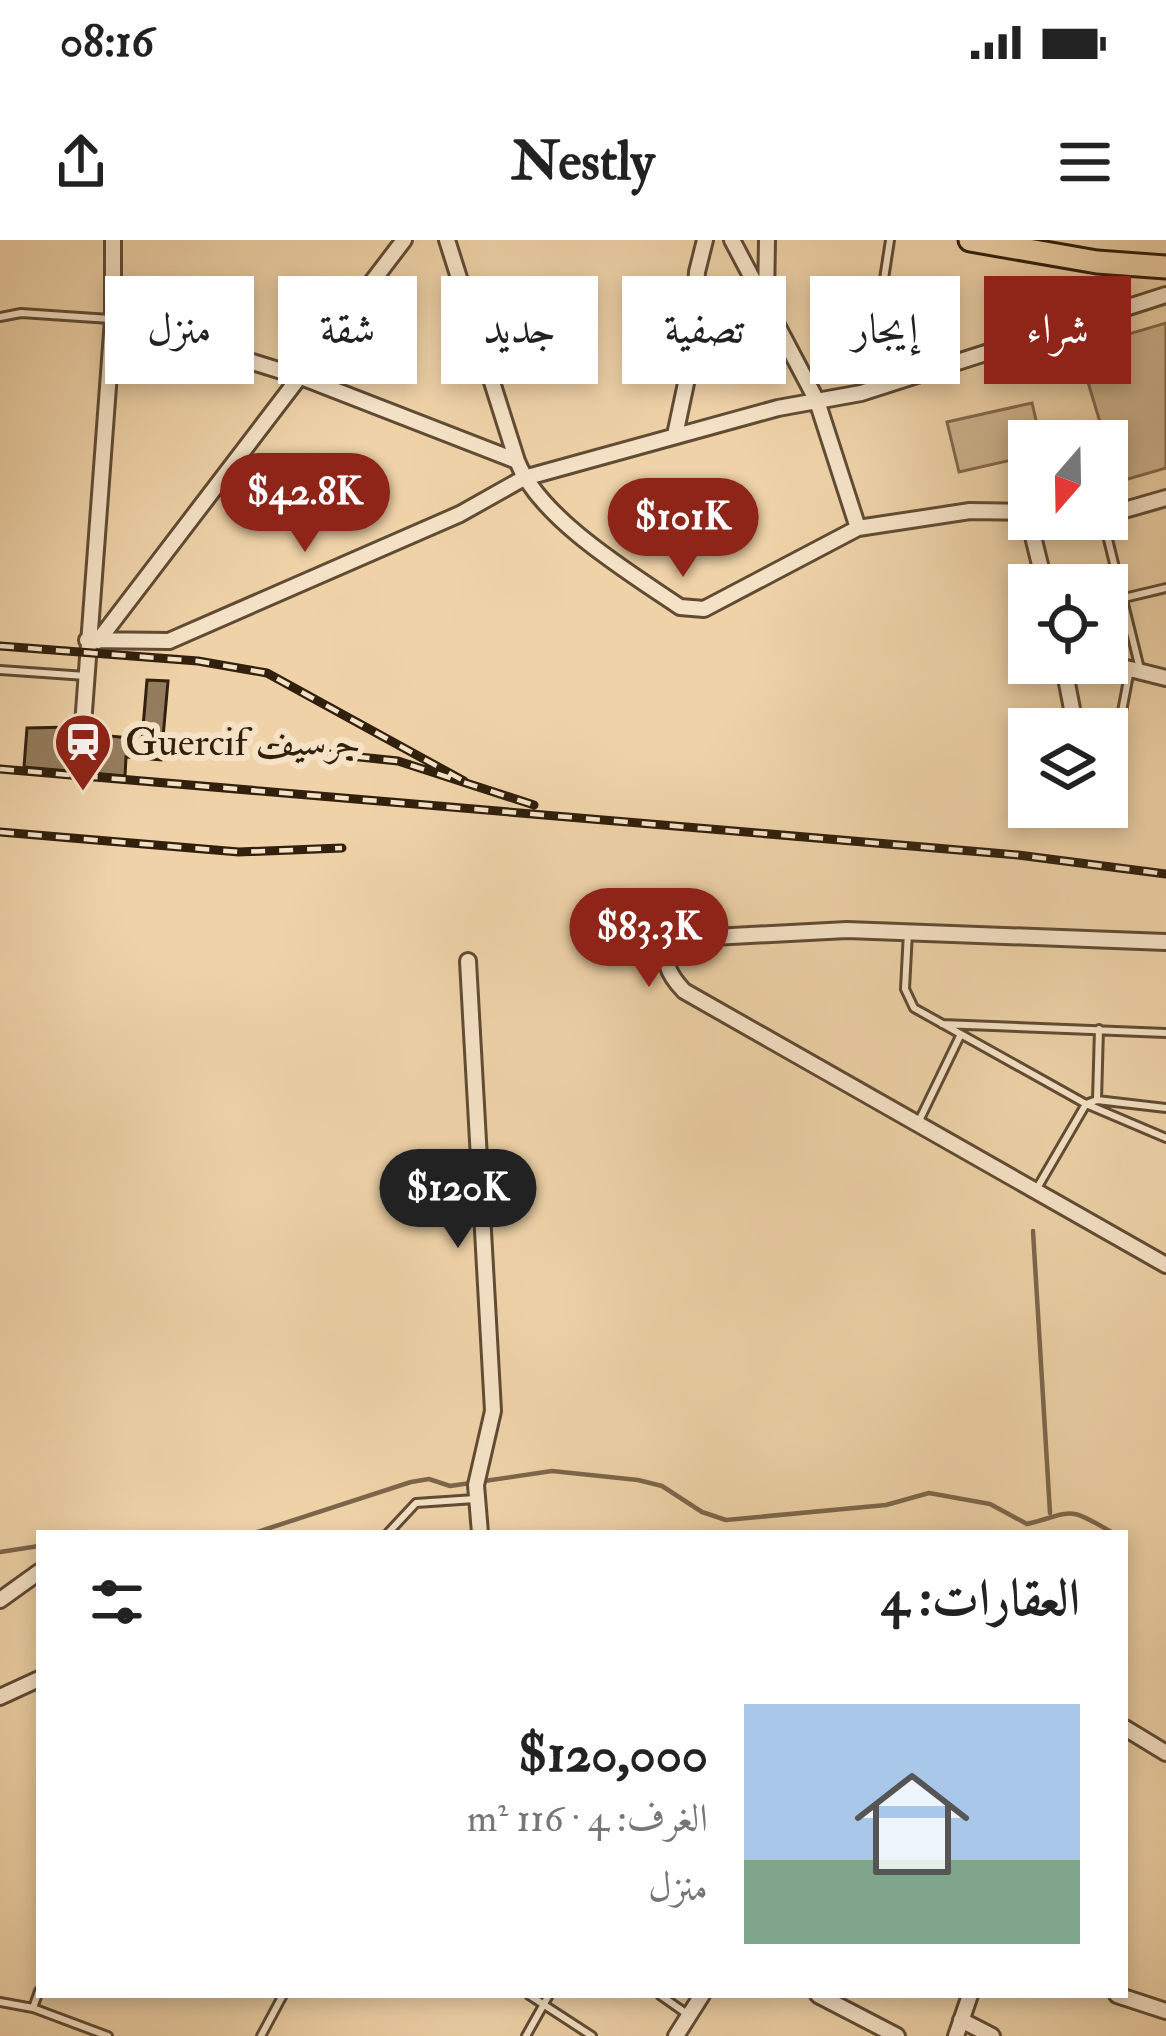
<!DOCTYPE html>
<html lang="ar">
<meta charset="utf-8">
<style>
:root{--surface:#fff;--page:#f6f6f6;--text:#222;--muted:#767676;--line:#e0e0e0;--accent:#8f2418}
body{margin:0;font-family:"IM FELL Double Pica",Amiri,serif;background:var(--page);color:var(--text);direction:rtl;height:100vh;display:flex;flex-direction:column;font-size:45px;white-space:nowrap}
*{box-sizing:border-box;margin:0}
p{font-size:39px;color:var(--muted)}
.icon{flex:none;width:66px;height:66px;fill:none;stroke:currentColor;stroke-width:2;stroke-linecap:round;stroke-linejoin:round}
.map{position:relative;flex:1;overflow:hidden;direction:ltr}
.drawer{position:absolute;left:36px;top:1290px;width:1092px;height:468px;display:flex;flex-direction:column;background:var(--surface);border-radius:0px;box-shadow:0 6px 18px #0003;direction:rtl}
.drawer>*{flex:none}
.top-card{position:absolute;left:36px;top:36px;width:1095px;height:108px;direction:rtl;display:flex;gap:24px}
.needle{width:78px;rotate:200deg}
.controls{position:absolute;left:1008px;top:180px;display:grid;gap:24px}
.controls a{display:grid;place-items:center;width:120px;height:120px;border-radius:0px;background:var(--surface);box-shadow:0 6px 18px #0003;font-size:60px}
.price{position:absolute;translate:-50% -102px;padding:0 27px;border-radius:42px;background:var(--accent);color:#fff;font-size:39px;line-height:78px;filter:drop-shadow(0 3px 6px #0008)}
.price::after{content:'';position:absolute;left:50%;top:72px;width:36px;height:27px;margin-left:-18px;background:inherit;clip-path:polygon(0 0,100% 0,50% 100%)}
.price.current{background:#222;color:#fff}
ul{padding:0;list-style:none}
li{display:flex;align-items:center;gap:36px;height:300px;padding:0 48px}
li+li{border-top:3px solid var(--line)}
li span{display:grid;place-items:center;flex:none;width:336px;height:240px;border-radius:0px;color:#555}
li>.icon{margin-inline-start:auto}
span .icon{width:144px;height:144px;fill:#fffc;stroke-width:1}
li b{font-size:51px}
h2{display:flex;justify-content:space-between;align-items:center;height:144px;padding:0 48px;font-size:51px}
.tag{padding:0 42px;border-radius:0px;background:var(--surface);box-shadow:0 6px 18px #0003;font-size:42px;line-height:108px}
.tag.current{background:var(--accent);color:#fff}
.status{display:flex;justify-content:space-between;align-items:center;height:84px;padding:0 60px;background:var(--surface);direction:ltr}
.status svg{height:33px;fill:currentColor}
header{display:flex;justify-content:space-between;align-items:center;height:156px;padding:0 48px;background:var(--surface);font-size:54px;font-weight:700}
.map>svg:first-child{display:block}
.green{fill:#cfb48e;stroke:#806a4e;stroke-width:3}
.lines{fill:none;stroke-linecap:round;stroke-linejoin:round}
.stream{stroke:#7c664a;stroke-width:4.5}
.building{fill:#947d5e;stroke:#31200d;stroke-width:3}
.lane-casing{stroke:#604c34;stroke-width:12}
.street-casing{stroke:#604c34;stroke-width:20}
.primary-casing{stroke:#31200d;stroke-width:27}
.lane{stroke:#f5e2c6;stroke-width:6}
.street{stroke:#f5e2c6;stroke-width:14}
.primary{stroke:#efd2a8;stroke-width:21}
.rail-casing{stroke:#31200d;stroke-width:9}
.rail{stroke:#f5e2c6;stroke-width:4.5;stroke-dasharray:14;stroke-linecap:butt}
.labels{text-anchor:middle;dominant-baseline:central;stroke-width:12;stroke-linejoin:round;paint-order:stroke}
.poi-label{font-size:39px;fill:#31200d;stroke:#f5e2c6;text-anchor:start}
</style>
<div class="status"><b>08:16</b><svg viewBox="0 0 49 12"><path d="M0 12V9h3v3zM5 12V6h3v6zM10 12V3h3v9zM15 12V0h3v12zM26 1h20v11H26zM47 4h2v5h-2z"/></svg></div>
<header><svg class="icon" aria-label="menu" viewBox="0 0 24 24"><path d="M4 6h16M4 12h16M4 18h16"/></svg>Nestly<svg class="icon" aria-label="share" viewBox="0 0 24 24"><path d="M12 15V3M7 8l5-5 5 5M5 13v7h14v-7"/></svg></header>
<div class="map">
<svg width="1166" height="1796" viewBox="0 0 1166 1796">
<rect width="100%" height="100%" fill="#efd2a8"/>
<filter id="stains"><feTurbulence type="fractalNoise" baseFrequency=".00167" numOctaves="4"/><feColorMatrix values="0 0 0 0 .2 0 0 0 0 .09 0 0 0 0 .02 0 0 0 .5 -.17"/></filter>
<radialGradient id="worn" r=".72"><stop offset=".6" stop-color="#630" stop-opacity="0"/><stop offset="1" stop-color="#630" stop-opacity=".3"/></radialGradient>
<path class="green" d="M1166,83v145l-48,14 -40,-133z
M1032,163l9,38h-12v15l-70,16 -12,-50z"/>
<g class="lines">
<path class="stream" d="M1033,991l17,282
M254,1293l157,-51 18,-3 21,7 102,-15 86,9 24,6 40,26 24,8 160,-15 43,-12 61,11 37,20c48,-12 39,-19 86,9
M0,1312l39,-6"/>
</g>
<path class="building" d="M147,440l21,1 -7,79 -35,-3 -1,19 -101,-9 3,-39 45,-1 11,9 15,-7v6l44,4z"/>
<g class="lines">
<defs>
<path id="lane" d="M0,77l21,-4 89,6
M878,78l12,-78
M1103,279l37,150
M1124,358l42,-10
M0,430l86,6
M1114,514l16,-85
M908,692l-3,57 9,19 172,96 80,34
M942,784l224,9
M1097,860l2,-71
M918,883l42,-87
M1036,950l50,-86 11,-4 69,8
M388,1293l28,-30 59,-4
M529,1755l63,41
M660,1755l27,19
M0,1762l33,6 75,28
M33,1768l6,-17
M261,1796l22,-41
M526,1796l23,-41"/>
<path id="street" d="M447,0l70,221
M732,0l85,161 41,127
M766,60l1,-60
M113,79l188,58 216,84c23,58 113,112 163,146l24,2 154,-81 112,-17 59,1
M675,195l17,-80 5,-83 8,-32
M1027,272l18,73
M1107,275l59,-17
M87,400l82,1 291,-127 64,-36 254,-70 83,-15 305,-98
M98,401l306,-401
M1063,423l13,66
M1106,423l60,15
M83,485l30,-406v-79
M1166,702l-319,-12 -172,9c-15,21 -7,35 9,52l482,274
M468,721l25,450 -17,74 4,48
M0,1360l39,-28
M0,1457l39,-18
M1125,1488l41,25
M818,1755l79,41
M1117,1755l49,16
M961,1780l31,16
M676,1796l26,-41
M956,1796l14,-41"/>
<path id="primary" d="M970,0l127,22 69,5"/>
</defs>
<use href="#lane" class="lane-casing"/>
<use href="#street" class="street-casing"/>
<use href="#primary" class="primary-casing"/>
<use href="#lane" class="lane"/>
<use href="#street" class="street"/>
<use href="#primary" class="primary"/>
<defs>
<path id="rail" d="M0,406l198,15 69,12 197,108
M272,508l126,13 136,44
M0,529l1018,86 148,19
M0,592l239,20 103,-4"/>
</defs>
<use href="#rail" class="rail-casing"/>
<use href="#rail" class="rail"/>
</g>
<defs>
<symbol id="station-pin" viewBox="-11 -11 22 30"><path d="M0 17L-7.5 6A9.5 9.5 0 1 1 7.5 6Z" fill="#8f2418" stroke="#f5e2c6"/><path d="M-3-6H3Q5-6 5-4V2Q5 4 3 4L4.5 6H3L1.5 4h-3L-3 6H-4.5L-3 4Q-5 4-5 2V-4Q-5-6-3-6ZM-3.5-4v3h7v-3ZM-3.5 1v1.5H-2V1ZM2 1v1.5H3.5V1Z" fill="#fff"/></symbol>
</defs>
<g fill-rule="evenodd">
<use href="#station-pin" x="50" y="469" width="66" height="90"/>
</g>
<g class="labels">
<g class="poi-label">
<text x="125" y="502">Guercif جرسيف</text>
</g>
</g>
<rect width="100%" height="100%" filter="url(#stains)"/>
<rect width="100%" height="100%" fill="url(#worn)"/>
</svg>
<div class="controls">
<a><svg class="needle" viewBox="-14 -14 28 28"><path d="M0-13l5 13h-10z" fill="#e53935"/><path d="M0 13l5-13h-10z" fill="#767676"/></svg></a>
<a><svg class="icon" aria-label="locate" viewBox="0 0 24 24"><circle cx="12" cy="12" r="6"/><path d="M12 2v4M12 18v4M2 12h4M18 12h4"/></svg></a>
<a><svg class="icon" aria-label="layers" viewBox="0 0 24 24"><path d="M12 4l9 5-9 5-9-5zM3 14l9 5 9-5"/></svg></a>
</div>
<b class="price" style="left:305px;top:315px">$42.8K</b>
<b class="price" style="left:683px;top:340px">$101K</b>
<b class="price" style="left:649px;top:750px">$83.3K</b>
<b class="price current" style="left:458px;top:1011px">$120K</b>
<div class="top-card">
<a class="tag current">شراء</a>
<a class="tag">إيجار</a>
<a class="tag">تصفية</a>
<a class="tag">جديد</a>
<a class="tag">شقة</a>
<a class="tag">منزل</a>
</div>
<section class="drawer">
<h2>العقارات: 4<svg class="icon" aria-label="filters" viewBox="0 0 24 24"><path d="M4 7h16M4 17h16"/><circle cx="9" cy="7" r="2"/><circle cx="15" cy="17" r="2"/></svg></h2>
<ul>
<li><span style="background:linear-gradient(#a9c7e8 65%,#7fa58c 0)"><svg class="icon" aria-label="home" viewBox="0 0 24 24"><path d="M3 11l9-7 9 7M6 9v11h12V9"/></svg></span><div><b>$120,000</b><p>الغرف: 4 · 116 m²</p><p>منزل</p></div></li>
</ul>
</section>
</div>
